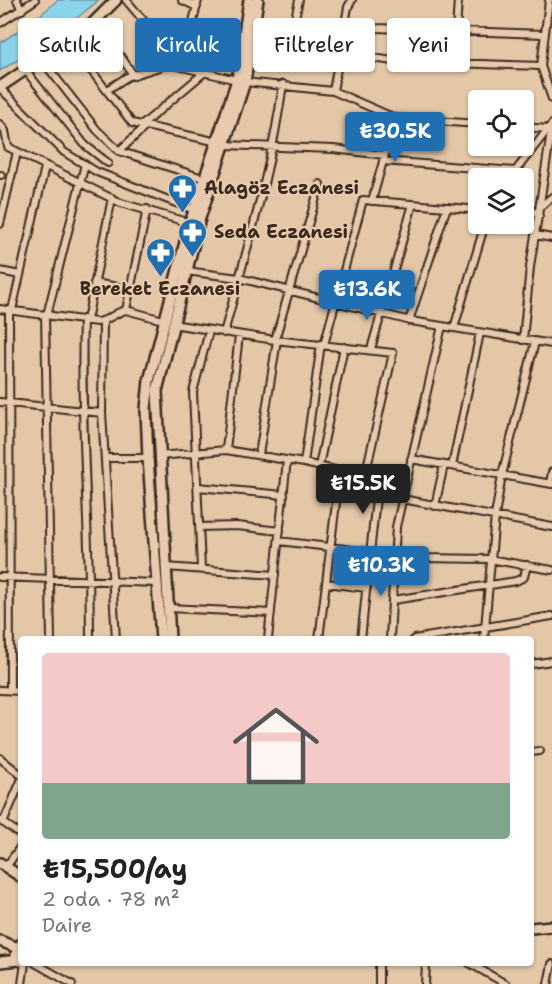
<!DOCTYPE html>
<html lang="tr">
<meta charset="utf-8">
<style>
:root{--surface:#fff;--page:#f6f6f6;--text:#222;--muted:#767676;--line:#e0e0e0;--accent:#1f6fb2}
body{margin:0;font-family:"Shantell Sans",sans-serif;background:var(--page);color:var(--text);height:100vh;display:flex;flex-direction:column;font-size:22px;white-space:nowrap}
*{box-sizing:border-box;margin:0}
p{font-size:20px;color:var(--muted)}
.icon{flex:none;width:33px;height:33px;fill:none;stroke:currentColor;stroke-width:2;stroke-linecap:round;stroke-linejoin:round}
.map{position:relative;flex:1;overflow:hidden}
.drawer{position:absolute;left:18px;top:636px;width:516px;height:330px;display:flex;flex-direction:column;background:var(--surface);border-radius:6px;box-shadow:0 2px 4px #0004}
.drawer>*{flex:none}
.top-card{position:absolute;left:18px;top:18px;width:516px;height:54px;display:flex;gap:12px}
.buttons{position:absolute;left:468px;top:90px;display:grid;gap:12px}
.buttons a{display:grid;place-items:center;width:66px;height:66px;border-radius:6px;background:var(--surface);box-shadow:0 2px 4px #0004;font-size:30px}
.price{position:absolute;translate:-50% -51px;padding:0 14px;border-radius:6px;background:var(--accent);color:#fff;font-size:20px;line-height:39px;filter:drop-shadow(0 2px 3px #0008)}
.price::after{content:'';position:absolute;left:50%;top:36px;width:18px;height:14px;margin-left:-9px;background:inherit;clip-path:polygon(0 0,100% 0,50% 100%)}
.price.current{background:#222;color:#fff}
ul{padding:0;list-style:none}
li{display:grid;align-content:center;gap:12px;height:318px;padding:0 24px}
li+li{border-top:2px solid var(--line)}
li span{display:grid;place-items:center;height:186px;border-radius:6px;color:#555}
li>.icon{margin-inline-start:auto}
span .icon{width:108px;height:108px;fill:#fffc;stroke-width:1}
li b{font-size:26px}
.pill{padding:0 21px;border-radius:6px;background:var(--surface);box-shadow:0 2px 4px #0004;font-size:21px;line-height:54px}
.pill.current{background:var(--accent);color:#fff}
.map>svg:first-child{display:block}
.water{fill:#8bd3ec;stroke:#6b8f9a;stroke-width:1.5}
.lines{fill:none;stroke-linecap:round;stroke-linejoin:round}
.street-casing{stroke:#3b2a1e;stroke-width:10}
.secondary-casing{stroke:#3b2a1e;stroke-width:14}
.street{stroke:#e8cbaf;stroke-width:6}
.secondary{stroke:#e8cbaf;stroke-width:9}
.labels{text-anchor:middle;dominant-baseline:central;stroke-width:4.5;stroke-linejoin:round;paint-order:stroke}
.poi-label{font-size:18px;font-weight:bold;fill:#3b2a1e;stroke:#e8cbaf;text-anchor:start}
</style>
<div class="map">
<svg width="552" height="984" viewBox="0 0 552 984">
<rect width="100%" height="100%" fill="#e3c7a7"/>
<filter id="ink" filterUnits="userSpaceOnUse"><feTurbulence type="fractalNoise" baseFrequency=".0167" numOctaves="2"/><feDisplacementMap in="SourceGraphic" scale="12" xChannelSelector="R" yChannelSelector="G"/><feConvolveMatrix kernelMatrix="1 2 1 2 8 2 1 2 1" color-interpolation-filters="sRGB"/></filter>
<g filter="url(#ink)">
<path class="water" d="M58,0h41l-49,40 -50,31v-28l32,-21z"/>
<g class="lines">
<defs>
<path id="street" d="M17,0l5,10
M126,0l41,48 5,16
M182,0l15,7
M549,0l-8,66 11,33
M96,20l38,56
M0,23l35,-23
M345,23l31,5 168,6
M252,40l141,21 148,5
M69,42l63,81 86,19
M289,45l10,-45
M42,60l55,70 22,21 87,28
M454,63l4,-63
M183,66l15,-66
M26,71l59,74 23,18
M245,82l88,9 15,-84 4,-7
M0,88l64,64 33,20 97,38
M107,90l20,-13 42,-13 68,16
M333,91l62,27 83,6
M0,124l5,7 3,16 113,56 69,20
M141,126l65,-55
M524,127l24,2
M226,145l107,4 52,6
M119,151l26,-24
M383,161l132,10
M0,175h1
M510,178l42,-54
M372,201l23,-83
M524,204l15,12
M541,206l11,-9
M447,207l31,3
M0,224l17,-72
M535,235l17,3
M0,271l20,4
M186,271l53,7 172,43 141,23
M94,283l36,6
M0,309l97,13c12,-1 18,-10 29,-12l37,10
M9,310l1,380
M12,310l33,-143
M126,310l21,-101
M45,314l6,325
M47,315l38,-151
M83,319c-3,107 7,213 7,320
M87,320l25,-122
M103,321l-1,92 14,226
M172,324l103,16 118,13 -28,123
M454,328l31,-104
M224,333c23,-85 47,-161 59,-249
M275,340l45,-156
M523,340l7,-73 22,-141
M324,345l39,-145 84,7 -38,114
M371,349l42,-145
M0,402l102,11
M226,450l13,-115
M259,455l18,-115
M159,456l67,-6 78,13 101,23
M105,458h43
M411,459l141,25
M304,463l17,-119
M319,466l25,-119
M452,466l28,-133
M550,483l2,-11
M198,487l86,8
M402,499l150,28
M435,506l9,-41
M199,527l38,-1 43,5
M279,541l142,17 68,1 63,11
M166,567l109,8
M201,568l-8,-176 16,-61
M0,577l156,6
M326,583l41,5
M393,600l123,-19 8,-4 3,-12
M168,608l103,5
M268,639l19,-179
M319,639l21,-168
M361,639l17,-160
M390,639l6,-112 46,-201
M414,639l138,-23
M484,639l11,-123 7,-41 33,-133
M531,664l21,-3
M0,690l21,1
M531,752l9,-1
M0,758l21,17
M1,821l20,14
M3,823l18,-42
M6,867l15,-21
M35,963l37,21
M469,963l37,21
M22,984l3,-21
M379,984v-21
M425,984l1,-21
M548,984l4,-20"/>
<path id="secondary" d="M0,87l89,-60 27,-27
M161,639l-13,-181 -2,-49 3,-28 41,-158 47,-143 12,-80
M170,639l-13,-248 43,-173 45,-136 13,-82
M0,863l21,14
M531,928l21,-2
M0,941l18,7
M21,944l-5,10 5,7
M0,962l19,-2"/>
</defs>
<use href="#street" class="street-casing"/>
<use href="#secondary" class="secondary-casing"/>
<use href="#street" class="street"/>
<use href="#secondary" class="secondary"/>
</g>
</g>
<defs>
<symbol id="pharmacy-pin" viewBox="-11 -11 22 30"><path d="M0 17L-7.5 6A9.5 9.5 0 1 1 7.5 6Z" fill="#1f6fb2" stroke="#e8cbaf"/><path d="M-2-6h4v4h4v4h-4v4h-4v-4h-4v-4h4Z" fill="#fff"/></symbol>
</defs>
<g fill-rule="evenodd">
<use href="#pharmacy-pin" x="166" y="172" width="33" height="45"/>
<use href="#pharmacy-pin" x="176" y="216" width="33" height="45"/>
<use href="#pharmacy-pin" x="144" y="236" width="33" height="45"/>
</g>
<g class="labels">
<g class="poi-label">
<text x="204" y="188">Alagöz Eczanesi</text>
<text x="214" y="232">Seda Eczanesi</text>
<text x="160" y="289" text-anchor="middle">Bereket Eczanesi</text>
</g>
</g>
</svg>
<div class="buttons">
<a><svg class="icon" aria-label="locate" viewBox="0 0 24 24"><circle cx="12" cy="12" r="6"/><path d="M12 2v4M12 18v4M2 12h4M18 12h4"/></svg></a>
<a><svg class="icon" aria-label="layers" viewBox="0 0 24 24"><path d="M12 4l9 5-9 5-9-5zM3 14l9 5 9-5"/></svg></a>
</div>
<b class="price" style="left:395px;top:163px">₺30.5K</b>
<b class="price" style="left:367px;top:321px">₺13.6K</b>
<b class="price current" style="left:363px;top:515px">₺15.5K</b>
<b class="price" style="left:381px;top:597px">₺10.3K</b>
<div class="top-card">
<a class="pill">Satılık</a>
<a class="pill current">Kiralık</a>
<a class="pill">Filtreler</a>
<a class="pill">Yeni</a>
</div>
<section class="drawer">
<ul>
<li><span style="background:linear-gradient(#f6c9c9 70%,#7fa58c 0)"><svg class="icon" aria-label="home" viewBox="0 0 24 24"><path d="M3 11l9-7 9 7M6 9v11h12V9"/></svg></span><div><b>₺15,500/ay</b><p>2 oda · 78 m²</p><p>Daire</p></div></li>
</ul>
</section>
</div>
